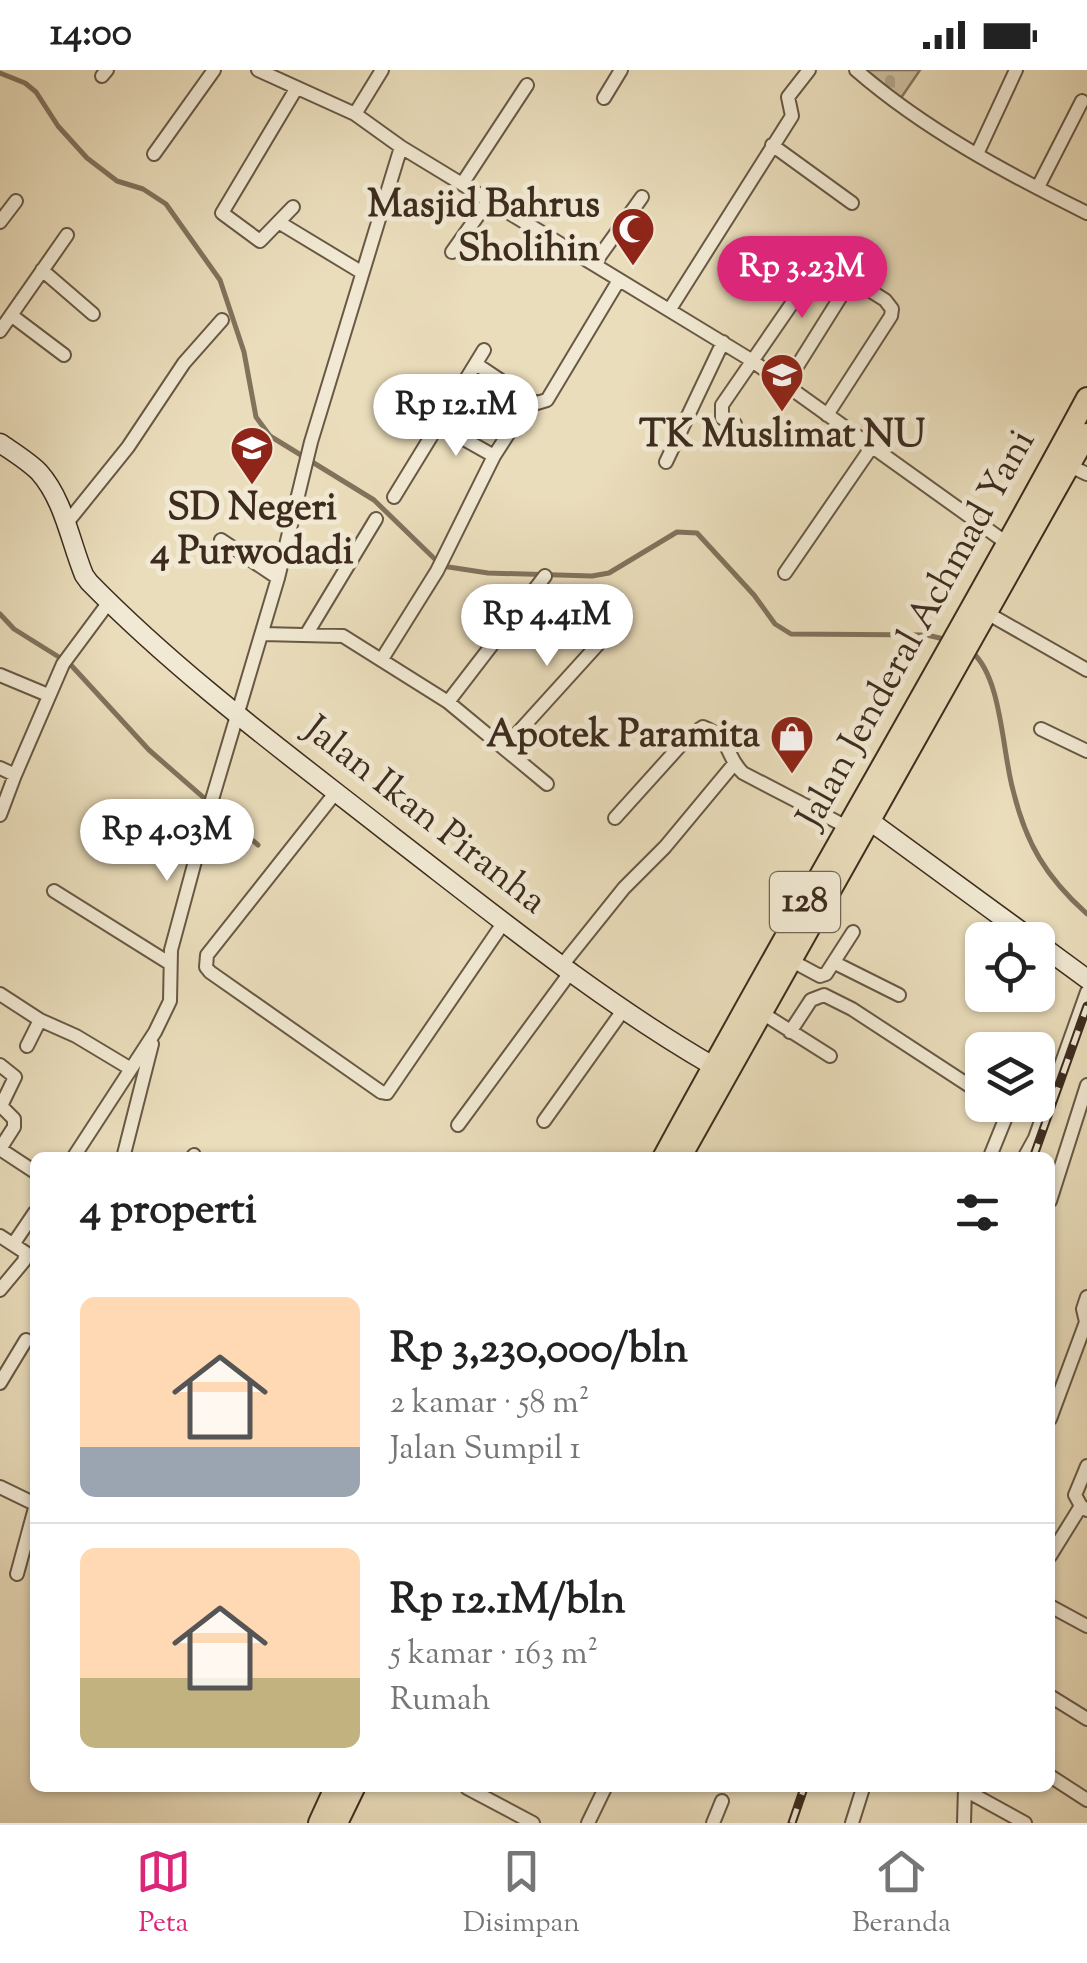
<!DOCTYPE html>
<html lang="id">
<meta charset="utf-8">
<style>
:root{--surface:#fff;--page:#f2f2f2;--text:#222;--muted:#767676;--line:#e0e0e0;--accent:#db2777}
body{margin:0;font-family:"Sorts Mill Goudy",serif;background:var(--page);color:var(--text);height:100vh;display:flex;flex-direction:column;font-size:38px;white-space:nowrap}
*{box-sizing:border-box;margin:0}
p{font-size:32px;color:var(--muted)}
.icon{flex:none;width:55px;height:55px;fill:none;stroke:currentColor;stroke-width:2;stroke-linecap:round;stroke-linejoin:round}
.map{position:relative;flex:1;overflow:hidden}
.side{position:absolute;left:30px;top:1082px;width:1025px;height:640px;display:flex;flex-direction:column;background:var(--surface);border-radius:15px;box-shadow:0 2px 8px #0004}
.side>*{flex:none}
.buttons{position:absolute;left:965px;top:852px;display:grid;gap:20px}
.buttons a{display:grid;place-items:center;width:90px;height:90px;border-radius:15px;background:var(--surface);box-shadow:0 2px 8px #0004;font-size:50px}
.price{position:absolute;translate:-50% -85px;padding:0 22px;border-radius:35px;background:#fff;color:#222;font-size:32px;line-height:65px;filter:drop-shadow(0 2px 5px #0008)}
.price::after{content:'';position:absolute;left:50%;top:60px;width:30px;height:22px;margin-left:-15px;background:inherit;clip-path:polygon(0 0,100% 0,50% 100%)}
.price.selected{background:var(--accent);color:#fff}
ul{padding:0;list-style:none}
li{display:flex;align-items:center;gap:30px;height:250px;padding:0 50px}
li+li{border-top:2px solid var(--line)}
li span{display:grid;place-items:center;flex:none;width:280px;height:200px;border-radius:15px;color:#555}
li>.icon{margin-inline-start:auto}
span .icon{width:120px;height:120px;fill:#fffc;stroke-width:1}
li b{font-size:42px}
h2{display:flex;justify-content:space-between;align-items:center;height:120px;padding:0 50px;font-size:42px}
.status{display:flex;justify-content:space-between;align-items:center;height:70px;padding:0 50px;background:var(--surface);direction:ltr}
.status svg{height:28px;fill:currentColor}
.dock{display:flex;justify-content:space-around;align-items:center;height:140px;border-top:2px solid var(--line);background:var(--surface);font-size:28px;color:var(--muted)}
.dock a{display:grid;justify-items:center;gap:5px}
.dock .selected{color:var(--accent)}
.map>svg:first-child{display:block}
.cemetery{fill:url(#cemetery-stones);stroke:#85765f;stroke-width:2.5}
.lines{fill:none;stroke-linecap:round;stroke-linejoin:round}
.stream{stroke:#81725c;stroke-width:5}
.street-casing{stroke:#685845;stroke-width:16}
.secondary-casing{stroke:#3d2c1e;stroke-width:21}
.primary-casing{stroke:#3d2c1e;stroke-width:24}
.street{stroke:#f1e9d3;stroke-width:12}
.secondary{stroke:#f1e9d3;stroke-width:18}
.primary{stroke:#eaddbb;stroke-width:20}
.rail-casing{stroke:#3d2c1e;stroke-width:9}
.rail{stroke:#f1e9d3;stroke-width:5;stroke-dasharray:15;stroke-linecap:butt}
.labels{text-anchor:middle;dominant-baseline:central;stroke-width:10;stroke-linejoin:round;paint-order:stroke}
.shield{fill:#f1e9d3;stroke:#736554;stroke-width:2.5}
.shield-label{font-size:35px;font-weight:bold;fill:#3d2c1e}
.poi-label{font-size:38px;font-weight:bold;fill:#3d2c1e;stroke:#f1e9d3;text-anchor:end}
.street-label{font-size:38px;fill:#3d2c1e;stroke:#f1e9d3}
</style>
<div class="status"><b>14:00</b><svg viewBox="0 0 49 12"><path d="M0 12V9h3v3zM5 12V6h3v6zM10 12V3h3v9zM15 12V0h3v12zM26 1h20v11H26zM47 4h2v5h-2z"/></svg></div>
<div class="map">
<svg width="1087" height="1753" viewBox="0 0 1087 1753">
<defs>
<pattern id="cemetery-stones" width="16" height="16" patternUnits="userSpaceOnUse" patternTransform="scale(2.5)"><rect width="16" height="16" fill="#cdbfa0"/><path d="M2 7V4a2 2 0 0 1 4 0v3zM10 15v-3a2 2 0 0 1 4 0v3z" fill="#b1a489"/></pattern>
</defs>
<rect width="100%" height="100%" fill="#eaddbb"/>
<filter id="stains"><feTurbulence type="fractalNoise" baseFrequency=".002" numOctaves="4"/><feColorMatrix values="0 0 0 0 .2 0 0 0 0 .09 0 0 0 0 .02 0 0 0 .5 -.17"/></filter>
<radialGradient id="worn" r=".72"><stop offset=".6" stop-color="#630" stop-opacity="0"/><stop offset="1" stop-color="#630" stop-opacity=".3"/></radialGradient>
<path class="cemetery" d="M866,0h54l-19,28z"/>
<g class="lines">
<path class="stream" d="M0,3l25,10 11,9 22,34 29,32 30,23 26,8 23,15 54,76 24,72 12,65 14,19 104,64 68,66 46,7 104,3 17,-3 68,-41 20,1 57,62 21,29 16,10 136,1 21,5
M0,544l14,15 56,35 79,86 109,95
M972,582c30,26 30,99 41,138 13,54 33,87 74,124"/>
<defs>
<path id="street" d="M258,0l97,44 46,33 350,213 257,184
M856,0c68,59 150,103 231,143
M102,6l5,-6
M604,28l17,-28
M355,44l27,-44
M772,75l80,58
M154,84l60,-84
M977,84l39,-84
M462,114l65,-99
M1038,117l44,-86
M293,137l-33,34 -38,-28 74,-124
M0,152l16,-21
M280,153l81,49
M452,182l37,-52
M594,194l48,-67
M42,200l51,44
M670,239l122,-193 -4,-19 21,-27
M11,245l53,40
M0,261l67,-96
M476,294l54,36 7,3 10,-3 72,-120
M786,314l77,-123
M827,345l64,-99 1,-7 -7,-9 -32,-20
M735,354l-13,-6v-13l104,-151
M439,355l55,31
M666,392l57,-120
M1070,396l17,8
M394,427l90,-147
M66,454l62,-77 56,-84 38,-43
M221,470l57,38
M785,503l86,-125
M987,543l100,57
M263,564l80,2 105,66 99,82
M306,565l70,-116
M382,589l55,-88 57,-115 36,-56
M0,605l48,20
M448,632l97,-126
M1041,659l46,22
M504,678l117,-129
M0,698l15,7 48,-111 46,-62
M336,722l-129,163 -1,12 4,5 171,120 6,1 117,-171
M0,745l15,-40
M615,748l73,-81 15,-10c30,12 21,28 40,46l104,54
M54,821l115,72
M792,891l28,15 6,-2 27,-42
M835,893l64,32
M563,894l61,-76 41,-41 69,-83
M0,924l40,26 -13,26
M762,943l68,43
M40,950l36,16 55,33
M790,962l21,-32 13,-5 28,14 130,85
M0,995l15,12 -14,29 13,13v8l-14,22
M544,1051l80,-112
M458,1055l114,-155
M0,1079l35,23
M991,1084l15,-37v-6l-7,-6
M73,1088l82,-126 15,-31 1,-51 37,-137 70,-235 33,-136 90,-295
M123,1088l29,-114
M192,1088l2,-3
M1024,1088l11,-20 52,-146
M1050,1131l37,-116
M0,1166l26,17 -2,8 -24,29
M14,1173l21,-31
M0,1313l26,-43
M1050,1349l36,-97 -3,-13 4,-12
M1087,1396l-12,29 6,11 6,4
M0,1417l35,17
M1050,1486l31,-50
M17,1504l18,-66
M1050,1536l37,20
M1050,1626l37,23
M1050,1706l37,24
M467,1718l66,35
M965,1720l60,33
M588,1753l17,-35
M713,1753l9,-22
M852,1753l11,-35
M964,1753l1,-35"/>
<path id="secondary" d="M0,373c13,9 28,18 39,29 25,28 31,69 45,103l5,7c92,94 200,173 303,254 104,80 207,164 321,230
M870,751l163,119
M1038,873l49,36"/>
<path id="primary" d="M663,1088c138,-255 287,-505 424,-760
M680,1088l407,-724
M319,1753l16,-35
M337,1753l17,-35"/>
</defs>
<use href="#street" class="street-casing"/>
<use href="#secondary" class="secondary-casing"/>
<use href="#primary" class="primary-casing"/>
<use href="#street" class="street"/>
<use href="#secondary" class="secondary"/>
<use href="#primary" class="primary"/>
<defs>
<path id="rail" d="M1033,1088l54,-152
M792,1753l12,-35"/>
</defs>
<use href="#rail" class="rail-casing"/>
<use href="#rail" class="rail"/>
</g>
<defs>
<symbol id="mosque-pin" viewBox="-11 -11 22 30"><path d="M0 17L-7.5 6A9.5 9.5 0 1 1 7.5 6Z" fill="#8f2418" stroke="#f1e9d3"/><path d="M3.5-4.9A6 6 0 1 0 3.5 4.9A5 5 0 1 1 3.5-4.9Z" fill="#fff"/></symbol>
<symbol id="school-pin" viewBox="-11 -11 22 30"><path d="M0 17L-7.5 6A9.5 9.5 0 1 1 7.5 6Z" fill="#8f2418" stroke="#f1e9d3"/><path d="M0-5L7-2L0 1L-7-2ZM-4 1L0 2.5L4 1V4Q0 6-4 4Z" fill="#fff"/></symbol>
<symbol id="shop-pin" viewBox="-11 -11 22 30"><path d="M0 17L-7.5 6A9.5 9.5 0 1 1 7.5 6Z" fill="#8f2418" stroke="#f1e9d3"/><path d="M-5-2.5h2.3a2.7 3.5 0 0 1 5.4 0H5L5.5 6h-11ZM-1.5-2.5h3a1.5 2.3 0 0 0-3 0Z" fill="#fff"/></symbol>
</defs>
<g fill-rule="evenodd">
<use href="#mosque-pin" x="608" y="134" width="50" height="68"/>
<use href="#school-pin" x="757" y="280" width="50" height="68"/>
<use href="#school-pin" x="227" y="353" width="50" height="68"/>
<use href="#shop-pin" x="767" y="642" width="50" height="68"/>
</g>
<g class="labels">
<rect class="shield" x="770" y="802" width="70" height="60" rx="8"/>
<g class="shield-label">
<text x="805" y="832">128</text>
</g>
<g class="poi-label">
<text x="600" y="137">Masjid Bahrus<tspan x="600" dy="44">Sholihin</tspan></text>
<text x="782" y="367" text-anchor="middle">TK Muslimat NU</text>
<text x="252" y="440" text-anchor="middle">SD Negeri<tspan x="252" dy="44">4 Purwodadi</tspan></text>
<text x="760" y="667">Apotek Paramita</text>
</g>
<g class="street-label">
<text transform="translate(918 560) rotate(-61)">Jalan Jenderal Achmad Yani</text>
<text transform="translate(424 747) rotate(38)">Jalan Ikan Piranha</text>
</g>
</g>
<rect width="100%" height="100%" filter="url(#stains)"/>
<rect width="100%" height="100%" fill="url(#worn)"/>
</svg>
<div class="buttons">
<a><svg class="icon" aria-label="locate" viewBox="0 0 24 24"><circle cx="12" cy="12" r="6"/><path d="M12 2v4M12 18v4M2 12h4M18 12h4"/></svg></a>
<a><svg class="icon" aria-label="layers" viewBox="0 0 24 24"><path d="M12 4l9 5-9 5-9-5zM3 14l9 5 9-5"/></svg></a>
</div>
<b class="price selected" style="left:802px;top:251px">Rp 3.23M</b>
<b class="price" style="left:456px;top:389px">Rp 12.1M</b>
<b class="price" style="left:547px;top:599px">Rp 4.41M</b>
<b class="price" style="left:167px;top:814px">Rp 4.03M</b>
<section class="side">
<h2>4 properti<svg class="icon" aria-label="filters" viewBox="0 0 24 24"><path d="M4 7h16M4 17h16"/><circle cx="9" cy="7" r="2"/><circle cx="15" cy="17" r="2"/></svg></h2>
<ul>
<li><span style="background:linear-gradient(#ffd9b3 75%,#9aa5b1 0)"><svg class="icon" aria-label="home" viewBox="0 0 24 24"><path d="M3 11l9-7 9 7M6 9v11h12V9"/></svg></span><div><b>Rp 3,230,000/bln</b><p>2 kamar · 58 m²</p><p>Jalan Sumpil 1</p></div></li>
<li><span style="background:linear-gradient(#ffd9b3 65%,#c2b280 0)"><svg class="icon" aria-label="home" viewBox="0 0 24 24"><path d="M3 11l9-7 9 7M6 9v11h12V9"/></svg></span><div><b>Rp 12.1M/bln</b><p>5 kamar · 163 m²</p><p>Rumah</p></div></li>
</ul>
</section>
</div>
<nav class="dock">
<a class="selected"><svg class="icon" aria-label="map" viewBox="0 0 24 24"><path d="M3 6l6-2 6 2 6-2v14l-6 2-6-2-6 2zM9 4v14M15 6v14"/></svg>Peta</a>
<a><svg class="icon" aria-label="saved" viewBox="0 0 24 24"><path d="M7 4h10v16l-5-4-5 4z"/></svg>Disimpan</a>
<a><svg class="icon" aria-label="home" viewBox="0 0 24 24"><path d="M3 11l9-7 9 7M6 9v11h12V9"/></svg>Beranda</a>
</nav>
